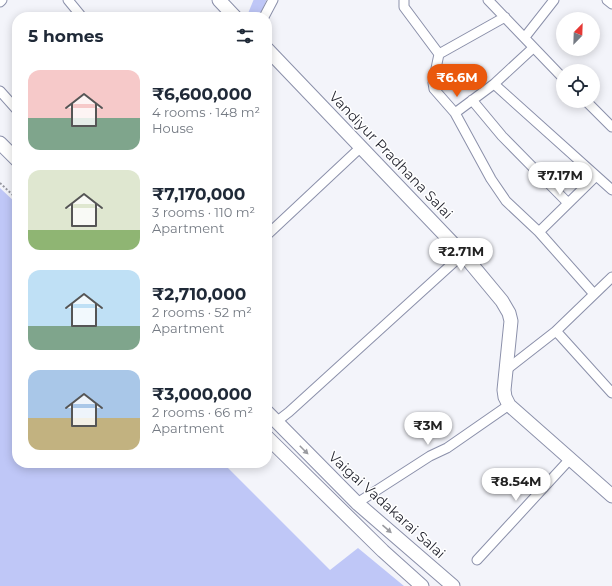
<!DOCTYPE html>
<meta charset="utf-8">
<style>
:root{--surface:#fff;--page:#f2f2f3;--text:#1f2937;--muted:#747a83;--accent:#ea580c}
body{margin:0;font-family:Montserrat,sans-serif;background:var(--page);color:var(--text);height:100vh;display:flex;flex-direction:column;font-size:15px;white-space:nowrap}
*{box-sizing:border-box;margin:0}
p{font-size:13px;color:var(--muted)}
.icon{flex:none;width:22px;height:22px;fill:none;stroke:currentColor;stroke-width:2;stroke-linecap:round;stroke-linejoin:round}
.map{position:relative;flex:1;overflow:hidden}
.side{position:absolute;left:12px;top:12px;width:260px;height:456px;display:flex;flex-direction:column;background:var(--surface);border-radius:16px;box-shadow:0 2px 10px #0003}
.side>*{flex:none}
.needle{width:26px;rotate:23deg}
.buttons{position:absolute;left:556px;top:12px;display:grid;gap:8px}
.buttons a{display:grid;place-items:center;width:44px;height:44px;border-radius:50%;background:var(--surface);box-shadow:0 2px 10px #0003;font-size:20px}
.price{position:absolute;translate:-50% -34px;padding:0 9px;border-radius:14px;background:#fff;color:#222;font-size:13px;line-height:26px;filter:drop-shadow(0 1px 2px #0008)}
.price::after{content:'';position:absolute;left:50%;top:24px;width:12px;height:9px;margin-left:-6px;background:inherit;clip-path:polygon(0 0,100% 0,50% 100%)}
.price.on{background:var(--accent);color:#fff}
ul{padding:0;list-style:none}
li{display:flex;align-items:center;gap:12px;height:100px;padding:0 16px}
li span{display:grid;place-items:center;flex:none;width:112px;height:80px;border-radius:12px;color:#555}
li>.icon{margin-inline-start:auto}
span .icon{width:48px;height:48px;fill:#fffc;stroke-width:1}
li b{font-size:17px}
h2{display:flex;justify-content:space-between;align-items:center;height:48px;padding:0 16px;font-size:17px}
.map>svg:first-child{display:block}
.water{fill:#bfc7f7}
.lines{fill:none;stroke-linecap:round;stroke-linejoin:round}
.canal{stroke:#bfc7f7;stroke-width:12}
.street-casing{stroke:#8b90aa;stroke-width:11}
.secondary-casing{stroke:#8b90aa;stroke-width:15}
.path{stroke:#95969f;stroke-width:2;stroke-dasharray:2 2;stroke-linecap:butt}
.street{stroke:#fff;stroke-width:9}
.secondary{stroke:#fff;stroke-width:13}
.oneway{fill:#9a9ba0}
.labels{text-anchor:middle;dominant-baseline:central;stroke-width:3;stroke-linejoin:round;paint-order:stroke}
.street-label{font-size:14px;fill:#1f202b;stroke:#fff}
</style>
<div class="map">
<svg width="612" height="586" viewBox="0 0 612 586">
<rect width="100%" height="100%" fill="#f3f4fa"/>
<path class="water" d="M0,188l17,16v259h206l107,107 28,-22 46,38h-404z"/>
<g class="lines">
<path class="canal" d="M253,17l7,-17"/>
<defs>
<path id="street" d="M68,0l14,17
M404,0v7l35,47 -6,29 1,6 21,24 36,66 15,22 33,31 55,62
M488,0l75,78
M607,0l5,4
M0,2l2,-2
M264,17l9,-17
M525,37l29,-37
M439,54l66,-37
M494,84l118,106
M0,91l17,19
M472,100l30,36 66,67
M586,101l26,26
M455,113l39,-29 39,-36
M539,232l57,-56
M267,235l94,-88
M556,331l56,62
M506,370l50,-39 56,-54
M276,422l13,-10 174,-158
M357,503l73,-47 17,-8 62,-43
M477,560l93,-101"/>
<path id="secondary" d="M219,0l16,17
M267,49l196,205 39,47 7,12 2,8 -7,69 1,7 4,8 103,91
M0,143l17,17
M267,412l90,91 96,83
M267,437l116,114 39,35"/>
</defs>
<use href="#street" class="street-casing"/>
<use href="#secondary" class="secondary-casing"/>
<path class="path" d="M0,183l17,16"/>
<use href="#street" class="street"/>
<use href="#secondary" class="secondary"/>
</g>
<defs><path id="oneway-solid" d="M-6-.8H1V-3.2L6.5 0L1 3.2V.8H-6Z"/></defs>
<g class="oneway">
<use href="#oneway-solid" transform="translate(304 450) rotate(45)"/>
<use href="#oneway-solid" transform="translate(387 529) rotate(41)"/>
</g>
<g class="labels">
<g class="street-label">
<text transform="translate(391 155) rotate(46)">Vandiyur Pradhana Salai</text>
<text transform="translate(387 505) rotate(42)">Vaigai Vadakarai Salai</text>
</g>
</g>
</svg>
<div class="buttons">
<a><svg class="needle" viewBox="-14 -14 28 28"><path d="M0-13l5 13h-10z" fill="#e53935"/><path d="M0 13l5-13h-10z" fill="#747a83"/></svg></a>
<a><svg class="icon" aria-label="locate" viewBox="0 0 24 24"><circle cx="12" cy="12" r="6"/><path d="M12 2v4M12 18v4M2 12h4M18 12h4"/></svg></a>
</div>
<b class="price on" style="left:457px;top:98px">₹6.6M</b>
<b class="price" style="left:560px;top:196px">₹7.17M</b>
<b class="price" style="left:461px;top:272px">₹2.71M</b>
<b class="price" style="left:428px;top:446px">₹3M</b>
<b class="price" style="left:516px;top:502px">₹8.54M</b>
<section class="side">
<h2>5 homes<svg class="icon" aria-label="filters" viewBox="0 0 24 24"><path d="M4 7h16M4 17h16"/><circle cx="9" cy="7" r="2"/><circle cx="15" cy="17" r="2"/></svg></h2>
<ul>
<li><span style="background:linear-gradient(#f6c9c9 60%,#7fa58c 0)"><svg class="icon" aria-label="home" viewBox="0 0 24 24"><path d="M3 11l9-7 9 7M6 9v11h12V9"/></svg></span><div><b>₹6,600,000</b><p>4 rooms · 148 m²</p><p>House</p></div></li>
<li><span style="background:linear-gradient(#dfe7d0 75%,#8fb573 0)"><svg class="icon" aria-label="home" viewBox="0 0 24 24"><path d="M3 11l9-7 9 7M6 9v11h12V9"/></svg></span><div><b>₹7,170,000</b><p>3 rooms · 110 m²</p><p>Apartment</p></div></li>
<li><span style="background:linear-gradient(#bfe0f5 70%,#7fa58c 0)"><svg class="icon" aria-label="home" viewBox="0 0 24 24"><path d="M3 11l9-7 9 7M6 9v11h12V9"/></svg></span><div><b>₹2,710,000</b><p>2 rooms · 52 m²</p><p>Apartment</p></div></li>
<li><span style="background:linear-gradient(#a9c7e8 60%,#c2b280 0)"><svg class="icon" aria-label="home" viewBox="0 0 24 24"><path d="M3 11l9-7 9 7M6 9v11h12V9"/></svg></span><div><b>₹3,000,000</b><p>2 rooms · 66 m²</p><p>Apartment</p></div></li>
</ul>
</section>
</div>
